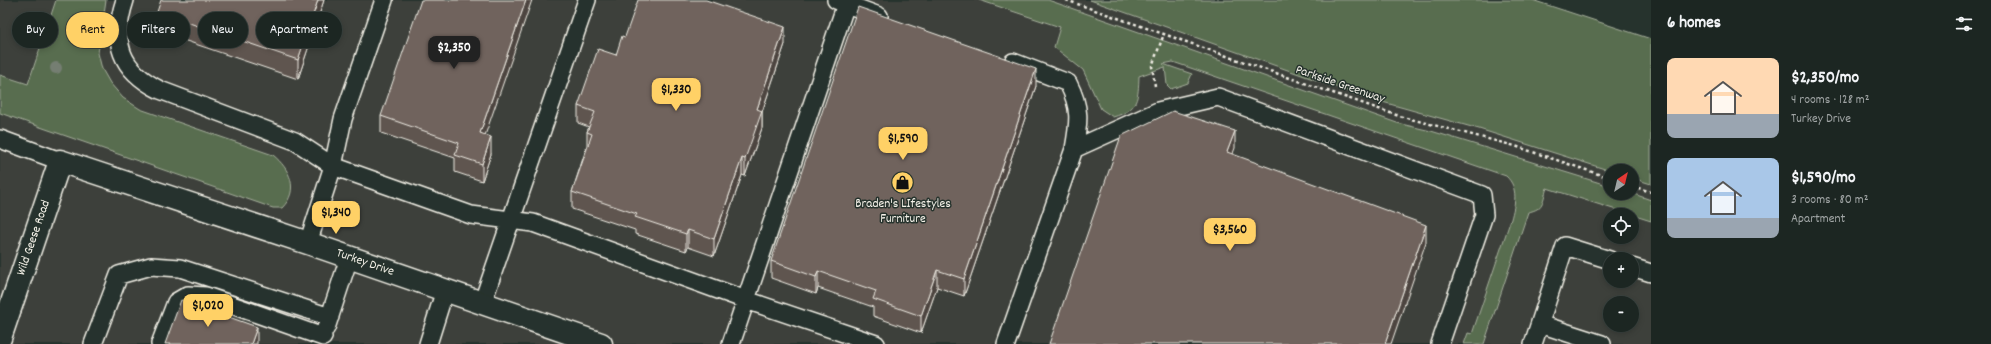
<!DOCTYPE html>
<meta charset="utf-8">
<style>
:root{--surface:#1c2622;--page:#252e2a;--text:#f1f3f6;--muted:#a0a5a5;--line:#3a4340;--accent:#ffd166}
body{margin:0;font-family:Dekko,sans-serif;background:var(--page);color:var(--text);height:100vh;display:flex;flex-direction:column;font-size:15px;white-space:nowrap}
*{box-sizing:border-box;margin:0}
p{font-size:13px;color:var(--muted)}
.icon{flex:none;width:22px;height:22px;fill:none;stroke:currentColor;stroke-width:2;stroke-linecap:round;stroke-linejoin:round}
.map{position:relative;flex:1;overflow:hidden}
.side{display:flex;flex-direction:column;background:var(--surface);width:340px}
.side>*{flex:none}
.hud{position:absolute;left:12px;top:12px;width:380px;height:36px;display:flex;gap:8px}
.needle{width:26px;rotate:35deg}
.tools{position:absolute;left:1603px;top:164px;display:grid;gap:8px}
.tools a{display:grid;place-items:center;width:36px;height:36px;border-radius:50%;background:var(--surface);box-shadow:0 2px 6px #0003,0 0 0 1px var(--line);font-size:20px}
.price{position:absolute;translate:-50% -34px;padding:0 9px;border-radius:8px;background:var(--accent);color:#111;font-size:13px;line-height:26px;filter:drop-shadow(0 1px 2px #0008)}
.price::after{content:'';position:absolute;left:50%;top:24px;width:12px;height:9px;margin-left:-6px;background:inherit;clip-path:polygon(0 0,100% 0,50% 100%)}
.price.selected{background:#222;color:#fff}
ul{padding:0;list-style:none}
li{display:flex;align-items:center;gap:12px;height:100px;padding:0 16px}
li span{display:grid;place-items:center;flex:none;width:112px;height:80px;border-radius:8px;color:#555}
li>.icon{margin-inline-start:auto}
span .icon{width:48px;height:48px;fill:#fffc;stroke-width:1}
li b{font-size:17px}
h2{display:flex;justify-content:space-between;align-items:center;height:48px;padding:0 16px;font-size:17px}
.chip{padding:0 14px;border-radius:18px;background:var(--surface);box-shadow:0 2px 6px #0003,0 0 0 1px var(--line);font-size:14px;line-height:36px}
.chip.selected{background:var(--accent);color:#111}
main{display:flex;flex:1;min-height:0}
.map>svg:first-child{display:block}
.built{fill:#3c413b;fill-rule:evenodd}
.green{fill:#596d50;stroke:#a6af9c}
.lines{fill:none;stroke-linecap:round;stroke-linejoin:round}
.service-casing{stroke:#f4f1e8;stroke-width:20}
.minor-casing{stroke:#f4f1e8;stroke-width:25}
.path{stroke:#f4f1e8;stroke-width:2.5;stroke-dasharray:3 3;stroke-linecap:butt}
.service{stroke:#26332d;stroke-width:17}
.minor{stroke:#26332d;stroke-width:22}
.tree{fill:#757e72}
.wall{fill:#5f5550;stroke:#f4f1e8}
.shaded-wall{fill:#4e4541;stroke:#f4f1e8}
.building{fill:#6f635d;stroke:#f4f1e8}
.labels{text-anchor:middle;dominant-baseline:central;stroke-width:3;stroke-linejoin:round;paint-order:stroke}
.street-label{font-size:13px;fill:#f4f1e8;stroke:#26332d}
.poi-label{font-size:13px;fill:#f4f1e8;stroke:#26332d}
</style>
<main>
<div class="map">
<svg width="1651" height="344" viewBox="0 0 1651 344">
<rect width="100%" height="100%" fill="#26332d"/>
<filter id="ink" filterUnits="userSpaceOnUse"><feTurbulence type="fractalNoise" baseFrequency=".025" numOctaves="2"/><feDisplacementMap in="SourceGraphic" scale="8" xChannelSelector="R" yChannelSelector="G"/><feConvolveMatrix kernelMatrix="1 2 1 2 8 2 1 2 1" color-interpolation-filters="sRGB"/></filter>
<g filter="url(#ink)">
<path class="built" d="M0,0h1127l524,167v177h-1651zM1610,171h22v22h-22zM1610,215h22v22h-22zM1610,259h22v22h-22zM1610,303h22v22h-22z"/>
<path class="green" d="M56,0h50l-8,53 4,16 8,14 13,15 17,11 133,46c17,14 27,35 9,53h-9l-273,-95v-38l28,9z
M979,0h69l349,123 34,8 179,55v7h21l20,7v21l-104,-33c-5,14 -3,21 -19,24l-44,132h-20l4,-11 4,1 39,-115c4,-15 8,-31 -5,-43l-333,-114 -10,2 29,10 -4,9 -17,6 -4,-4 -2,-18 -26,9c-1,22 0,34 -26,41l-12,-8 -18,-39 -29,-23 6,-20z
M1090,0h442l119,39v145l-19,-6v-7h-21l-132,-42 -118,-33z"/>
<g class="lines">
<defs>
<path id="service" d="M125,0c-14,42 -5,70 35,90l135,51 38,25 138,49 62,8 213,77 130,44
M836,0l43,16
M0,139l60,22
M1074,149l84,-38 60,-14 264,98 2,20 -44,129
M308,243l25,-77 10,-47 41,-119
M1632,267l19,6
M482,304l105,-304
M1540,324l62,20
M326,328l23,-70
M93,344l26,-69 32,-9 29,2 150,49
M160,344l16,-42 12,-7 18,1 117,41
M428,344l17,-54
M731,344l115,-340
M1006,344l68,-195c5,-27 7,-41 -6,-66l-55,-21
M1533,344l32,-98 45,14"/>
<path id="minor" d="M0,338l60,-177 248,82 293,101"/>
</defs>
<use href="#service" class="service-casing"/>
<use href="#minor" class="minor-casing"/>
<path class="path" d="M1066,0l333,116 116,30 95,32
M1155,86l-3,-20 12,-32
M1632,186l19,6"/>
<use href="#service" class="service"/>
<use href="#minor" class="minor"/>
</g>
<g class="tree">
<circle cx="80" cy="39" r="6"/>
<circle cx="56" cy="68" r="6"/>
</g>
<path class="wall" d="M324,0l-26,79 -141,-48v-19z
M625,37l160,7 -23,68v16l-17,48 -3,-1 -28,81 -26,-9 -2,4 -51,-17v-4l-63,-21v-17l15,-46v-14l2,-5 -11,-4v-17l38,-51z
M1036,86l-72,210 -27,-9 -16,46 -48,-17v-9l-55,-19 -2,6 -45,-16v-17z
M381,116l104,19 6,19 -9,27 -27,-9v-14l-74,-25z"/>
<path class="shaded-wall" d="M318,0h6l-26,79v-19z
M526,0h6l-52,150v-17z
M785,27v17l-23,68v16l-17,48v-17l12,-50z
M1036,69v17l-72,210v-17z
M1235,131v17l-8,21v-17z
M491,137v17l-9,27v-17z
M742,158v17l-28,81v-17z
M1426,225v17l-35,102h-6z
M688,230v17l-2,4v-17z
M937,270v17l-16,46v-17z
M818,271v17l-2,6v-17z
M257,327v17h-6z"/>
<path class="building" d="M161,0h157l-20,60 -141,-48z
M421,0h105l-46,133 11,4 -9,27 -27,-9 4,-12 -78,-27z
M638,0h68l79,27 -28,82 5,2 -17,48 -3,-1 -28,81 -26,-9 -2,4 -51,-17 2,-3 -65,-22 20,-58 -5,-2 8,-20 -17,-6 20,-57 18,6 6,-19 3,1z
M858,7l178,62 -72,210 -27,-9 -16,46 -48,-17 3,-8 -58,-20 -2,6 -45,-16z
M1173,111l62,20 -8,21 199,73 -41,119h-336l72,-208z
M181,300l76,27 -6,17h-86z"/>
</g>
<defs>
<symbol id="shop-disc" viewBox="-11 -11 22 22"><circle r="9.5" fill="#ffd166" stroke="#26332d"/><path d="M-5-2.5h2.3a2.7 3.5 0 0 1 5.4 0H5L5.5 6h-11ZM-1.5-2.5h3a1.5 2.3 0 0 0-3 0Z" fill="#111"/></symbol>
</defs>
<g fill-rule="evenodd">
<use href="#shop-disc" x="890" y="170" width="25" height="25"/>
</g>
<g class="labels">
<g class="street-label">
<text transform="translate(1340 85) rotate(19)">Parkside Greenway</text>
<text transform="translate(34 238) rotate(-71)">Wild Geese Road</text>
<text transform="translate(365 263) rotate(19)">Turkey Drive</text>
</g>
<g class="poi-label">
<text x="903" y="204">Braden's LIfestyles<tspan x="903" dy="15">Furniture</tspan></text>
</g>
</g>
</svg>
<div class="tools">
<a><svg class="needle" viewBox="-14 -14 28 28"><path d="M0-13l5 13h-10z" fill="#e53935"/><path d="M0 13l5-13h-10z" fill="#a0a5a5"/></svg></a>
<a><svg class="icon" aria-label="locate" viewBox="0 0 24 24"><circle cx="12" cy="12" r="6"/><path d="M12 2v4M12 18v4M2 12h4M18 12h4"/></svg></a>
<a>+</a>
<a>−</a>
</div>
<b class="price selected" style="left:454px;top:70px">$2,350</b>
<b class="price" style="left:676px;top:112px">$1,330</b>
<b class="price" style="left:903px;top:161px">$1,590</b>
<b class="price" style="left:336px;top:235px">$1,340</b>
<b class="price" style="left:1230px;top:252px">$3,560</b>
<b class="price" style="left:208px;top:328px">$1,020</b>
<div class="hud">
<a class="chip">Buy</a>
<a class="chip selected">Rent</a>
<a class="chip">Filters</a>
<a class="chip">New</a>
<a class="chip">Apartment</a>
</div>
</div>
<section class="side">
<h2>6 homes<svg class="icon" aria-label="filters" viewBox="0 0 24 24"><path d="M4 7h16M4 17h16"/><circle cx="9" cy="7" r="2"/><circle cx="15" cy="17" r="2"/></svg></h2>
<ul>
<li><span style="background:linear-gradient(#ffd9b3 70%,#9aa5b1 0)"><svg class="icon" aria-label="home" viewBox="0 0 24 24"><path d="M3 11l9-7 9 7M6 9v11h12V9"/></svg></span><div><b>$2,350/mo</b><p>4 rooms · 128 m²</p><p>Turkey Drive</p></div></li>
<li><span style="background:linear-gradient(#a9c7e8 75%,#9aa5b1 0)"><svg class="icon" aria-label="home" viewBox="0 0 24 24"><path d="M3 11l9-7 9 7M6 9v11h12V9"/></svg></span><div><b>$1,590/mo</b><p>3 rooms · 80 m²</p><p>Apartment</p></div></li>
</ul>
</section>
</main>
